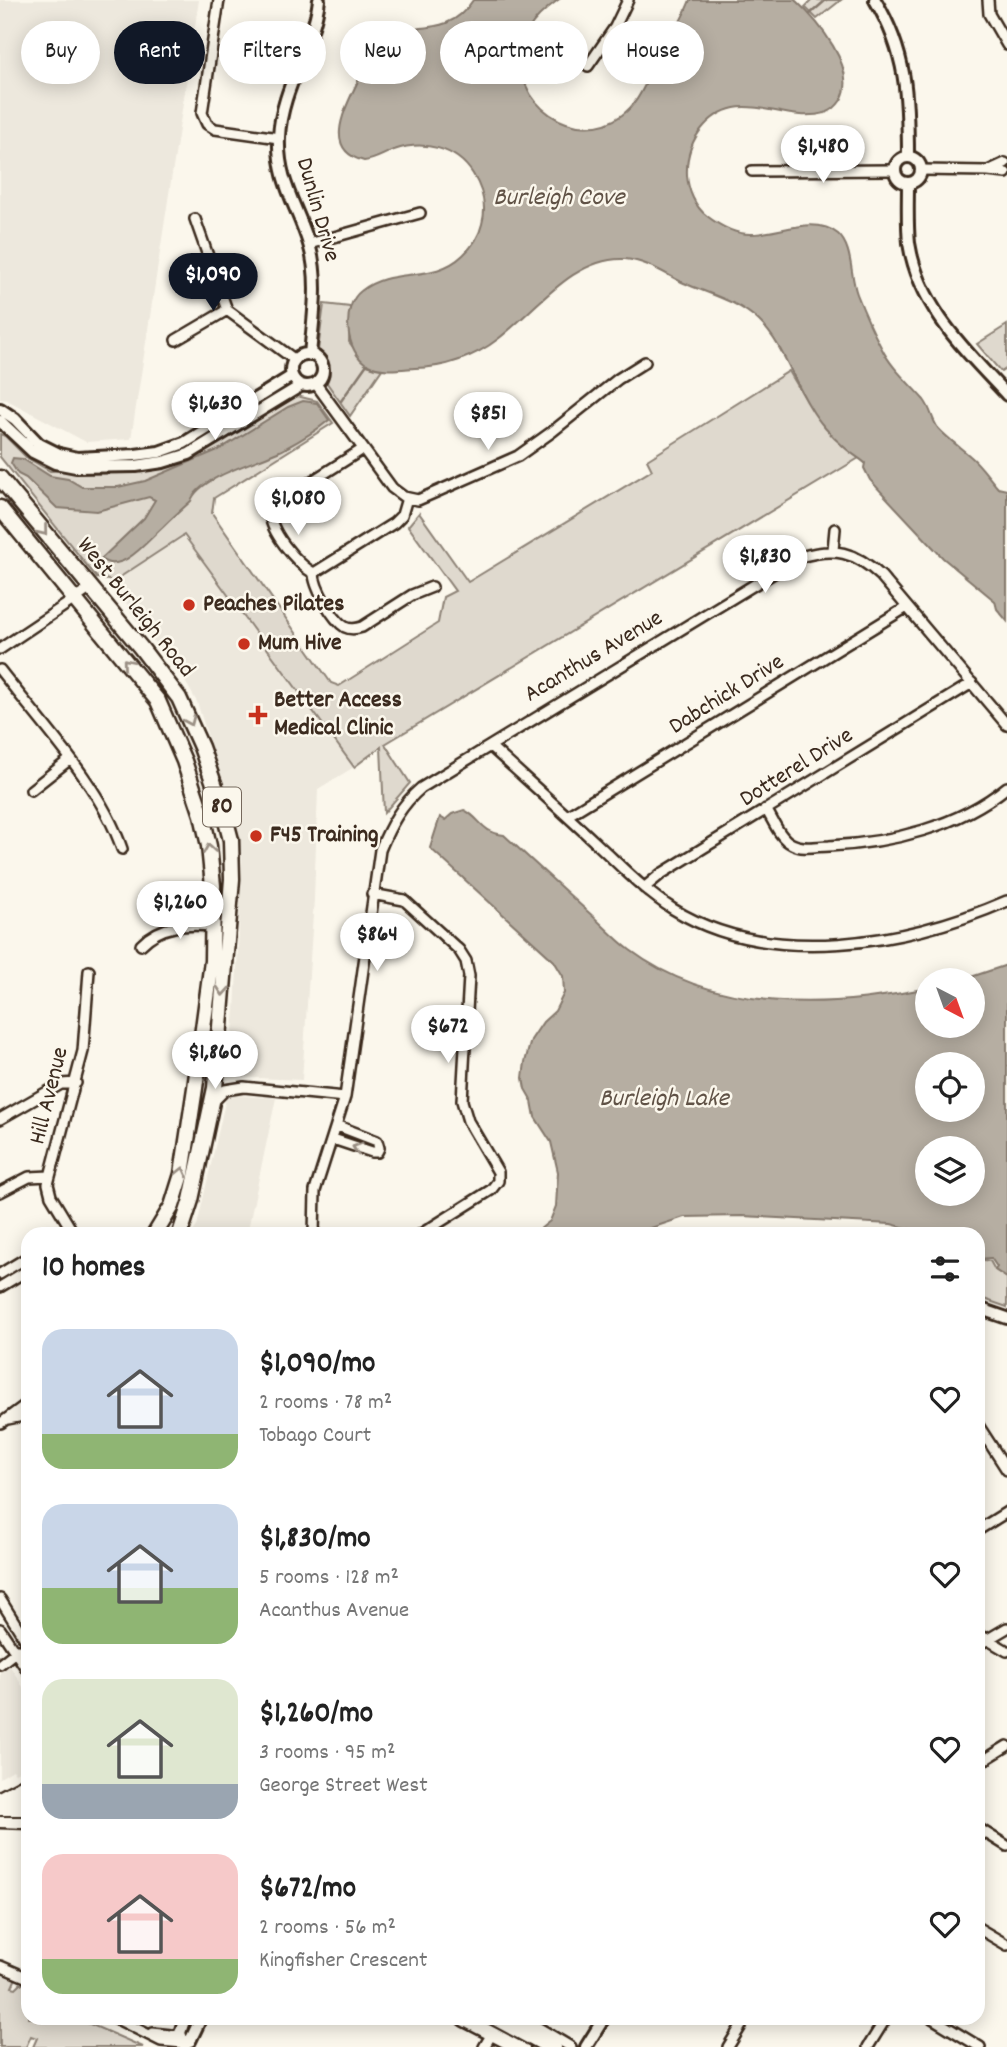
<!DOCTYPE html>
<meta charset="utf-8">
<style>
:root{--surface:#fff;--page:#f6f6f6;--text:#222;--muted:#767676;--accent:#111827}
body{margin:0;font-family:Dekko,sans-serif;background:var(--page);color:var(--text);height:100vh;display:flex;flex-direction:column;font-size:26px;white-space:nowrap}
*{box-sizing:border-box;margin:0}
p{font-size:23px;color:var(--muted)}
.icon{flex:none;width:38px;height:38px;fill:none;stroke:currentColor;stroke-width:2;stroke-linecap:round;stroke-linejoin:round}
.map{position:relative;flex:1;overflow:hidden}
.side{position:absolute;left:21px;top:1227px;width:964px;height:798px;display:flex;flex-direction:column;background:var(--surface);border-radius:21px;box-shadow:0 4px 18px #0003}
.side>*{flex:none}
.hud{position:absolute;left:21px;top:21px;width:966px;height:63px;display:flex;gap:14px}
.needle{width:46px;rotate:139deg}
.tools{position:absolute;left:915px;top:968px;display:grid;gap:14px}
.tools a{display:grid;place-items:center;width:70px;height:70px;border-radius:50%;background:var(--surface);box-shadow:0 4px 18px #0003;font-size:35px}
.price{position:absolute;translate:-50% -60px;padding:0 16px;border-radius:24px;background:#fff;color:#222;font-size:23px;line-height:46px;filter:drop-shadow(0 2px 4px #0008)}
.price::after{content:'';position:absolute;left:50%;top:42px;width:21px;height:16px;margin-left:-10px;background:inherit;clip-path:polygon(0 0,100% 0,50% 100%)}
.price.current{background:var(--accent);color:#fff}
ul{padding:0;list-style:none}
li{display:flex;align-items:center;gap:21px;height:175px;padding:0 21px}
li span{display:grid;place-items:center;flex:none;width:196px;height:140px;border-radius:21px;color:#555}
li>.icon{margin-inline-start:auto}
span .icon{width:84px;height:84px;fill:#fffc;stroke-width:1}
li b{font-size:30px}
h2{display:flex;justify-content:space-between;align-items:center;height:84px;padding:0 21px;font-size:30px}
.chip{padding:0 24px;border-radius:32px;background:var(--surface);box-shadow:0 4px 18px #0003;font-size:24px;line-height:63px}
.chip.current{background:var(--accent);color:#fff}
.map>svg:first-child{display:block}
.built{fill:#ede8dd}
.green{fill:#dfd9ce;stroke:#8d8276;stroke-width:2}
.water{fill:#b6aea2;stroke:#85796d;stroke-width:2;fill-rule:evenodd}
.lines{fill:none;stroke-linecap:round;stroke-linejoin:round}
.stream{stroke:#85796d;stroke-width:2.5}
.minor-casing{stroke:#3b2a1e;stroke-width:14}
.tertiary-casing{stroke:#3b2a1e;stroke-width:16}
.primary-casing{stroke:#3b2a1e;stroke-width:19}
.trunk-casing{stroke:#3b2a1e;stroke-width:21}
.minor{stroke:#fbf7ec;stroke-width:9}
.tertiary{stroke:#fbf7ec;stroke-width:10}
.primary{stroke:#fbf7ec;stroke-width:14}
.trunk{stroke:#fbf7ec;stroke-width:16}
.tram{stroke:#3b2a1e;stroke-width:2}
.oneway{stroke:#9b9085}
.poi-dot{fill:#c8321e;stroke:#fbf7ec;stroke-width:2.5}
.labels{text-anchor:middle;dominant-baseline:central;stroke-width:5;stroke-linejoin:round;paint-order:stroke}
.shield{fill:#fbf7ec;stroke:#75685c;stroke-width:2}
.shield-label{font-size:23px;font-weight:bold;fill:#3b2a1e}
.street-label{font-size:24px;fill:#3b2a1e;stroke:#fbf7ec}
.poi-label{font-size:24px;font-weight:bold;fill:#3b2a1e;stroke:#fbf7ec;text-anchor:start}
.water-label{font-size:26px;font-style:italic;fill:#605246;stroke:#fbf7ec}
</style>
<div class="map">
<svg width="1007" height="2047" viewBox="0 0 1007 2047">
<rect width="100%" height="100%" fill="#fbf7ec"/>
<filter id="ink" filterUnits="userSpaceOnUse"><feTurbulence type="fractalNoise" baseFrequency=".0143" numOctaves="2"/><feDisplacementMap in="SourceGraphic" scale="14" xChannelSelector="R" yChannelSelector="G"/><feConvolveMatrix kernelMatrix="1 2 1 2 8 2 1 2 1" color-interpolation-filters="sRGB"/></filter>
<g filter="url(#ink)">
<path class="built" d="M0,0h199l-68,439 -45,3 -79,-42 -7,-1z
M184,534l170,233 -36,22 -4,110 -12,181 -69,-3 -4,-6 6,-60 7,-149 -3,-25 -42,-135 -15,-26 -48,-59 -20,-36z
M231,1095l45,3 -29,136h-55l5,-8 29,-128z
M0,1650l28,45v71l-13,7 -2,-3 -13,8z"/>
<path class="green" d="M812,0h29l-24,19 -12,-12z
M324,304l26,3 -1,35 18,23 15,4 -32,47 -23,-33c4,-14 3,-22 -9,-33z
M1007,325v43l-6,4 -24,-28z
M789,371c19,33 38,65 70,87l-474,286 25,39 -26,30 -3,-66 -27,20 -170,-232 -70,46 -17,-3 -97,-121v-23l5,2 21,21 24,14 36,-1 103,-11 108,-63 20,5 16,22 -119,75 -2,15 119,170 8,3 99,-63 5,-26 12,-6 -47,-65 11,-13 49,69 184,-112 -5,-10z
M978,1259l12,2 5,9 12,8v29l-29,-10z
M0,1971l16,7 -4,9 4,1 4,-4h8v34h48l67,29h-110l4,-9 -6,-2 -5,11h-26z"/>
<path class="water" d="M473,0h85c-11,8 -23,18 -30,30 -3,5 -4,11 -5,16 -14,57 53,103 99,69 16,-12 21,-27 30,-44 13,-24 28,-45 38,-71h105c22,20 64,69 46,100 -4,6 -9,11 -16,13 -43,12 -83,-28 -121,13 -12,13 -18,31 -17,49 1,15 8,32 20,41 13,10 27,18 43,18 27,1 64,-20 88,0 15,13 12,42 19,60 7,18 15,36 24,53 10,21 28,36 43,53 7,9 8,20 14,28 10,11 22,19 32,28 11,9 19,22 28,32l9,2v131l-10,-12 -2,-8 -52,-43 -73,-78 -6,-12 1,-5c-7,-6 -15,-10 -21,-16 -12,-10 -26,-26 -34,-40 -17,-27 -28,-65 -51,-86 -21,-20 -50,-27 -75,-38 -19,-9 -37,-22 -59,-24 -51,-3 -90,52 -127,80 -23,18 -54,29 -83,29 -15,1 -34,4 -47,-3 -23,-12 -27,-59 -7,-74 30,-25 72,-7 102,-36 10,-9 16,-18 19,-31 5,-18 1,-34 -9,-50 -17,-27 -50,-34 -79,-24 -11,4 -19,10 -30,11 -42,-11 -19,-52 -7,-78 6,-13 10,-27 16,-41 31,-26 72,2 100,-42z
M303,401l14,2 12,17c-13,11 -30,21 -45,29 -22,12 -85,27 -93,52 -9,8 -19,17 -28,26 -14,12 -42,49 -62,32l43,-41 11,-18 -6,-3 -52,14 -40,-3 -31,-30 -8,-4 -7,-11 2,-5 10,1 27,17 18,3 14,8h36l27,-6 75,-32 68,-42z
M464,810c17,8 16,22 40,25 27,25 55,50 82,75 15,13 28,28 44,40 84,63 200,59 297,38l1,38h45v-46h-11l45,-15v313l-12,-8 2,-3 -6,-9 -13,1v-25h-49l-38,-10 -149,-8 -58,1 -51,17h-99l16,-13 6,-15 2,-34 -7,-30 -16,-25 -3,-16 -7,-12 -2,-11 2,-16 6,-22 12,-18 12,-11 9,-18 -1,-17 -9,-15 -124,-113 10,-31 5,3 7,-6zM973,1064v46h-45v-46zM928,1148h45v46h-45z"/>
<g class="lines">
<path class="stream" d="M810,14l16,-14
M341,401l26,-37"/>
<defs>
<path id="minor" d="M219,0l-17,113 5,11 8,5 64,9
M988,0l1,14 18,31
M588,66l27,-39 13,-27
M921,170l67,1 18,2
M990,170l15,-7
M752,171l142,-1
M195,219l32,91 68,50
M309,244l111,-31
M176,340l51,-30
M316,384l76,104 12,9 14,3 100,-44 35,-25 65,-52 27,-17
M363,449l-84,53 -8,9c-5,16 27,55 43,62l80,-50 8,-8 5,-17
M833,550l2,-21
M314,573c0,14 19,47 31,54 6,3 11,2 17,0l50,-32 20,-8
M0,649l91,-61
M0,670c41,53 101,116 122,179
M490,746c35,32 71,64 106,97 25,23 48,48 77,66 97,60 235,35 334,-8
M31,790l38,-30
M766,809c7,11 14,30 26,35 11,6 25,2 37,2 62,-3 129,-19 178,-59
M567,816l340,-209
M644,888l17,-14 311,-191
M372,894l32,6 55,50 7,11 3,15 -7,125 6,20 30,51v9l-7,9 -70,44
M141,945c20,-21 46,-21 73,-19
M216,1099l9,-9 19,-3 101,10
M0,1119l61,-35 15,-1
M333,1139l39,13h5l2,-4 -2,-7 -39,-15
M0,1192l29,-15 21,-1
M74,1234l-23,-38 -3,-12 35,-133 6,-80
M314,1234l1,-43 30,-94 35,-247c10,-24 21,-45 41,-62l379,-231c34,-10 55,-6 81,19l126,149
M0,1274l28,-17
M0,1287l28,-17
M8,1419l20,-4
M1,1423l27,-20
M978,1425l29,45
M978,1530l29,-18
M0,1599l28,45
M0,1629l28,42
M978,1634l29,17
M978,1645l29,-17
M0,1664l18,-14
M978,1764l29,-18
M978,1828l29,18
M978,1928l29,17
M0,1966l28,12
M115,2018l46,23 22,2
M522,2018l49,29
M932,2018l48,29
M153,2033l27,3
M484,2047l9,-15
M728,2047l18,-29
M868,2047l18,-29"/>
<path id="tertiary" d="M875,0c32,53 33,97 33,157
M895 170a13 13 0 1 1 26 0a13 13 0 1 1-26 0Z
M908,183c0,20 -1,40 1,60 10,64 56,107 98,152
M291 370a16 16 0 1 1 32 0a16 16 0 1 1-32 0Z
M310,355c3,-37 10,-75 -1,-111 -12,-39 -32,-63 -30,-107 2,-49 34,-89 40,-137
M0,409l15,10 24,25 20,10 18,4 58,-3 24,-3 25,-9 108,-67
M0,421l33,31 22,11 21,4 60,-1 27,-4 26,-8 113,-69
M978,1308l29,10
M190,2041l11,-23
M185,2047l-5,-14 5,-15
M586,2047l18,-29"/>
<path id="primary" d="M0,478l141,170 38,50 22,49 21,59 9,34 1,39 -17,209 -24,112 -11,34
M0,508l158,193 26,60 18,54 7,31 4,40 -1,75 -17,127 -13,86 -10,32 -17,28
M0,1799l28,-15"/>
<path id="trunk" d="M0,1804h28
M0,1819l28,1
M465,2018l56,29
M500,2018l52,29"/>
</defs>
<use href="#minor" class="minor-casing"/>
<use href="#tertiary" class="tertiary-casing"/>
<use href="#primary" class="primary-casing"/>
<use href="#trunk" class="trunk-casing"/>
<use href="#minor" class="minor"/>
<use href="#tertiary" class="tertiary"/>
<use href="#primary" class="primary"/>
<use href="#trunk" class="trunk"/>
<path class="tram" d="M0,1816h28
M478,2018l54,29"/>
</g>
<defs><path id="oneway-chevron" d="M-2-3.5L2.5 0L-2 3.5" fill="none" stroke-width="1.6" stroke-linecap="round" stroke-linejoin="round" transform="scale(1.75)"/></defs>
<g class="oneway">
<use href="#oneway-chevron" transform="translate(43 531) rotate(51)"/>
<use href="#oneway-chevron" transform="translate(127 663) rotate(-130)"/>
<use href="#oneway-chevron" transform="translate(190 721) rotate(66)"/>
<use href="#oneway-chevron" transform="translate(209 849) rotate(-99)"/>
<use href="#oneway-chevron" transform="translate(223 991) rotate(94)"/>
<use href="#oneway-chevron" transform="translate(357 1148) rotate(-162)"/>
<use href="#oneway-chevron" transform="translate(182 1172) rotate(-77)"/>
</g>
</g>
<g class="poi-dot">
<circle cx="189" cy="605" r="7"/>
<circle cx="244" cy="644" r="7"/>
<path d="M254.5 704.5h7v7h7v7h-7v7h-7v-7h-7v-7h7z"/>
<circle cx="256" cy="836" r="7"/>
</g>
<g class="labels">
<rect class="shield" x="203" y="787.5" width="38" height="39" rx="5"/>
<g class="shield-label">
<text x="222" y="807">80</text>
</g>
<g class="street-label">
<text transform="translate(317 210) rotate(74)">Dunlin Drive</text>
<text transform="translate(135 608) rotate(51)">West Burleigh Road</text>
<text transform="translate(594 657) rotate(-31)">Acanthus Avenue</text>
<text transform="translate(727 695) rotate(-32)">Dabchick Drive</text>
<text transform="translate(797 768) rotate(-32)">Dotterel Drive</text>
<text transform="translate(50 1096) rotate(-76)">Hill Avenue</text>
</g>
<g class="poi-label">
<text x="203" y="605">Peaches Pilates</text>
<text x="258" y="644">Mum Hive</text>
<text x="274" y="701">Better Access<tspan x="274" dy="28">Medical Clinic</tspan></text>
<text x="270" y="836">F45 Training</text>
</g>
<g class="water-label">
<text x="559" y="198">Burleigh Cove</text>
<text x="664" y="1099">Burleigh Lake</text>
</g>
</g>
</svg>
<div class="tools">
<a><svg class="needle" viewBox="-14 -14 28 28"><path d="M0-13l5 13h-10z" fill="#e53935"/><path d="M0 13l5-13h-10z" fill="#767676"/></svg></a>
<a><svg class="icon" aria-label="locate" viewBox="0 0 24 24"><circle cx="12" cy="12" r="6"/><path d="M12 2v4M12 18v4M2 12h4M18 12h4"/></svg></a>
<a><svg class="icon" aria-label="layers" viewBox="0 0 24 24"><path d="M12 4l9 5-9 5-9-5zM3 14l9 5 9-5"/></svg></a>
</div>
<b class="price" style="left:823px;top:185px">$1,480</b>
<b class="price current" style="left:213px;top:313px">$1,090</b>
<b class="price" style="left:215px;top:442px">$1,630</b>
<b class="price" style="left:488px;top:452px">$851</b>
<b class="price" style="left:298px;top:537px">$1,080</b>
<b class="price" style="left:765px;top:595px">$1,830</b>
<b class="price" style="left:180px;top:941px">$1,260</b>
<b class="price" style="left:377px;top:973px">$864</b>
<b class="price" style="left:448px;top:1065px">$672</b>
<b class="price" style="left:215px;top:1091px">$1,860</b>
<div class="hud">
<a class="chip">Buy</a>
<a class="chip current">Rent</a>
<a class="chip">Filters</a>
<a class="chip">New</a>
<a class="chip">Apartment</a>
<a class="chip">House</a>
</div>
<section class="side">
<h2>10 homes<svg class="icon" aria-label="filters" viewBox="0 0 24 24"><path d="M4 7h16M4 17h16"/><circle cx="9" cy="7" r="2"/><circle cx="15" cy="17" r="2"/></svg></h2>
<ul>
<li><span style="background:linear-gradient(#c9d6e8 75%,#8fb573 0)"><svg class="icon" aria-label="home" viewBox="0 0 24 24"><path d="M3 11l9-7 9 7M6 9v11h12V9"/></svg></span><div><b>$1,090/mo</b><p>2 rooms · 78 m²</p><p>Tobago Court</p></div><svg class="icon" aria-label="heart" viewBox="0 0 24 24"><path d="M12 20l-8-8c-3-5 5-10 8-4 3-6 11-1 8 4z"/></svg></li>
<li><span style="background:linear-gradient(#c9d6e8 60%,#8fb573 0)"><svg class="icon" aria-label="home" viewBox="0 0 24 24"><path d="M3 11l9-7 9 7M6 9v11h12V9"/></svg></span><div><b>$1,830/mo</b><p>5 rooms · 128 m²</p><p>Acanthus Avenue</p></div><svg class="icon" aria-label="heart" viewBox="0 0 24 24"><path d="M12 20l-8-8c-3-5 5-10 8-4 3-6 11-1 8 4z"/></svg></li>
<li><span style="background:linear-gradient(#dfe7d0 75%,#9aa5b1 0)"><svg class="icon" aria-label="home" viewBox="0 0 24 24"><path d="M3 11l9-7 9 7M6 9v11h12V9"/></svg></span><div><b>$1,260/mo</b><p>3 rooms · 95 m²</p><p>George Street West</p></div><svg class="icon" aria-label="heart" viewBox="0 0 24 24"><path d="M12 20l-8-8c-3-5 5-10 8-4 3-6 11-1 8 4z"/></svg></li>
<li><span style="background:linear-gradient(#f6c9c9 75%,#8fb573 0)"><svg class="icon" aria-label="home" viewBox="0 0 24 24"><path d="M3 11l9-7 9 7M6 9v11h12V9"/></svg></span><div><b>$672/mo</b><p>2 rooms · 56 m²</p><p>Kingfisher Crescent</p></div><svg class="icon" aria-label="heart" viewBox="0 0 24 24"><path d="M12 20l-8-8c-3-5 5-10 8-4 3-6 11-1 8 4z"/></svg></li>
</ul>
</section>
</div>
